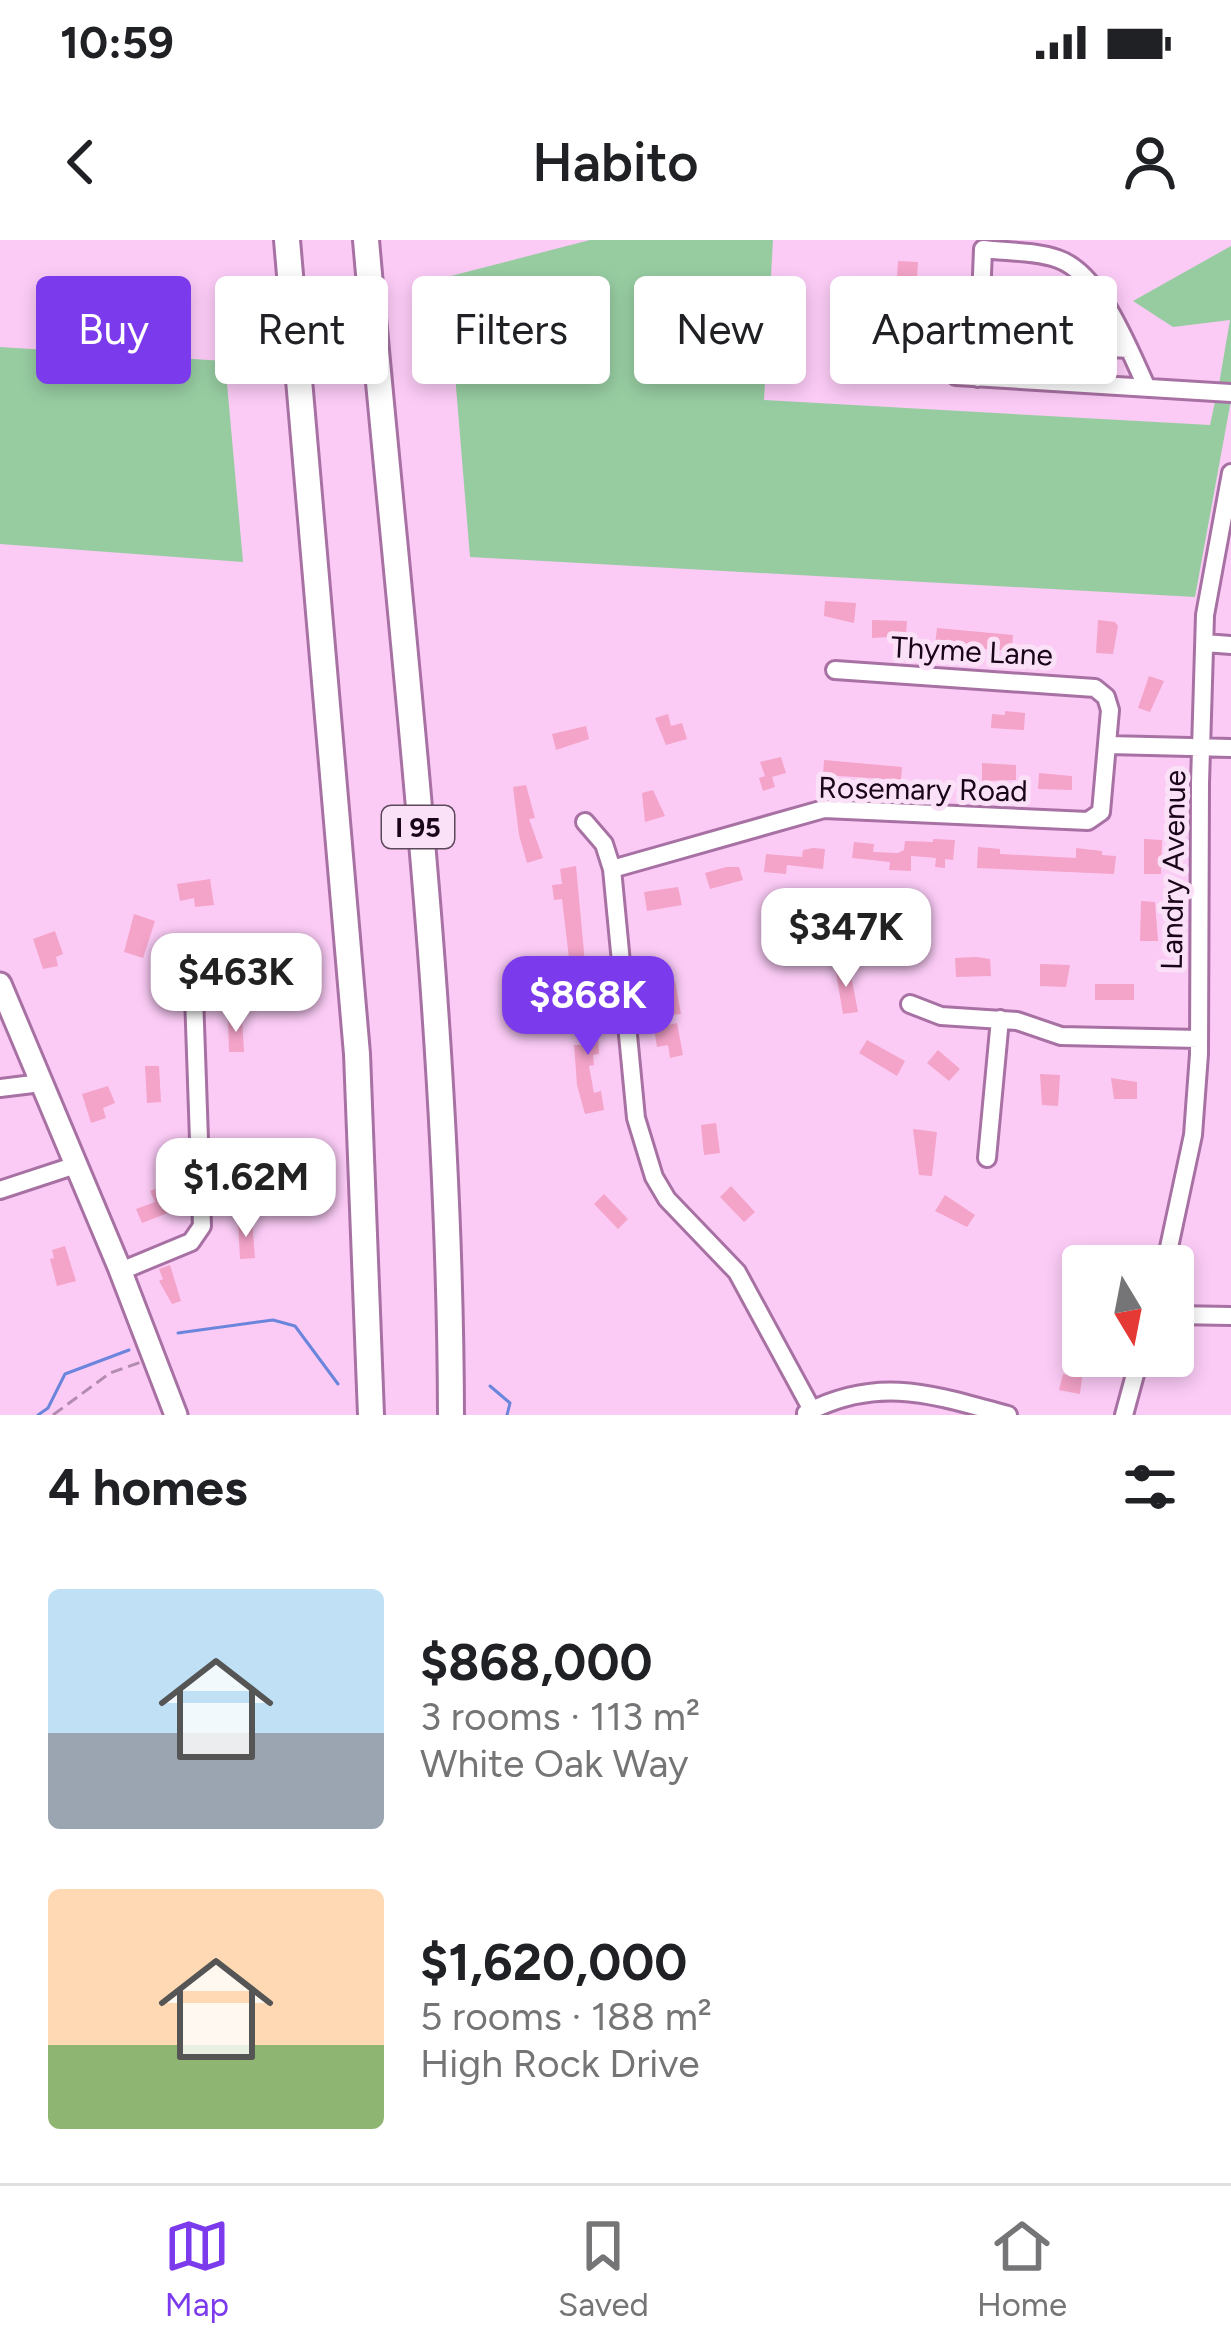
<!DOCTYPE html>
<meta charset="utf-8">
<style>
:root{--surface:#fff;--page:#f6f6f6;--text:#202124;--muted:#757577;--line:#e0e0e0;--accent:#7c3aed}
body{margin:0;font-family:Figtree,sans-serif;background:var(--page);color:var(--text);height:100vh;display:flex;flex-direction:column;font-size:45px;white-space:nowrap}
*{box-sizing:border-box;margin:0}
p{font-size:39px;color:var(--muted)}
.icon{flex:none;width:66px;height:66px;fill:none;stroke:currentColor;stroke-width:2;stroke-linecap:round;stroke-linejoin:round}
.map{position:relative;height:1175px;overflow:hidden}
.sheet{display:flex;flex-direction:column;background:var(--surface);flex:1}
.sheet>*{flex:none}
.hud{position:absolute;left:36px;top:36px;width:1161px;height:108px;display:flex;gap:24px}
.needle{width:78px;rotate:170deg}
.tools{position:absolute;left:1062px;top:1005px;display:grid;gap:24px}
.tools a{display:grid;place-items:center;width:132px;height:132px;border-radius:12px;background:var(--surface);box-shadow:0 6px 18px #0003;font-size:60px}
.price{position:absolute;translate:-50% -102px;padding:0 27px;border-radius:24px;background:#fff;color:#222;font-size:39px;line-height:78px;filter:drop-shadow(0 3px 6px #0008)}
.price::after{content:'';position:absolute;left:50%;top:72px;width:36px;height:27px;margin-left:-18px;background:inherit;clip-path:polygon(0 0,100% 0,50% 100%)}
.price.on{background:var(--accent);color:#fff}
ul{padding:0;list-style:none}
li{display:flex;align-items:center;gap:36px;height:300px;padding:0 48px}
li span{display:grid;place-items:center;flex:none;width:336px;height:240px;border-radius:12px;color:#555}
li>.icon{margin-inline-start:auto}
span .icon{width:144px;height:144px;fill:#fffc;stroke-width:1}
li b{font-size:51px}
h2{display:flex;justify-content:space-between;align-items:center;height:144px;padding:0 48px;font-size:51px}
.pill{padding:0 42px;border-radius:12px;background:var(--surface);box-shadow:0 6px 18px #0003;font-size:42px;line-height:108px}
.pill.on{background:var(--accent);color:#fff}
.status{display:flex;justify-content:space-between;align-items:center;height:84px;padding:0 60px;background:var(--surface);direction:ltr}
.status svg{height:33px;fill:currentColor}
header{display:flex;justify-content:space-between;align-items:center;height:156px;padding:0 48px;background:var(--surface);font-size:54px;font-weight:600}
.menu{display:flex;justify-content:space-around;align-items:center;height:168px;border-top:3px solid var(--line);background:var(--surface);font-size:33px;color:var(--muted)}
.menu a{display:grid;justify-items:center;gap:6px}
.menu .on{color:var(--accent)}
.map>svg:first-child{display:block}
.green{fill:#97cca1}
.lines{fill:none;stroke-linecap:round;stroke-linejoin:round}
.stream{stroke:#6b85dc;stroke-width:3}
.building{fill:#f4a3c9}
.minor-casing{stroke:#a871a3;stroke-width:22}
.major-casing{stroke:#a871a3;stroke-width:27}
.highway-casing{stroke:#a871a3;stroke-width:30}
.path{stroke:#b28bae;stroke-width:3;stroke-dasharray:12 6;stroke-linecap:butt}
.minor{stroke:#fff;stroke-width:16}
.major{stroke:#fff;stroke-width:21}
.highway{stroke:#fff;stroke-width:24}
.labels{text-anchor:middle;dominant-baseline:central;stroke-width:10;stroke-linejoin:round;paint-order:stroke}
.shield{fill:#fae1f7;stroke:#5c475b;stroke-width:3}
.shield-label{font-size:27px;font-weight:bold;fill:#190518}
.street-label{font-size:30px;fill:#190518;stroke:#fae1f7}
</style>
<div class="status"><b>10:59</b><svg viewBox="0 0 49 12"><path d="M0 12V9h3v3zM5 12V6h3v6zM10 12V3h3v9zM15 12V0h3v12zM26 1h20v11H26zM47 4h2v5h-2z"/></svg></div>
<header><svg class="icon" aria-label="back" viewBox="0 0 24 24"><path d="M15 5l-7 7 7 7"/></svg>Habito<svg class="icon" aria-label="person" viewBox="0 0 24 24"><circle cx="12" cy="8" r="4"/><path d="M4 21q1-7 8-7t8 7"/></svg></header>
<div class="map">
<svg width="1231" height="1175" viewBox="0 0 1231 1175">
<rect width="100%" height="100%" fill="#fbcbf6"/>
<path class="green" d="M590,0h183l-9,160 446,25 6,-28 15,3 -36,197 -725,-40 -23,-280z
M1231,6v139l-12,-1 11,-64 -57,7 -40,-26z
M0,107l225,14 18,201 -243,-18z"/>
<g class="lines">
<path class="stream" d="M178,1093l95,-13 22,6 43,58
M490,1146l20,17 -3,12
M38,1175l10,-7 17,-34 64,-24"/>
</g>
<path class="building" d="M898,21l20,1 -2,33 -20,-1z
M930,98l19,1 -5,33h-11v-5h-4z
M825,361l31,2 -2,20 -30,-7z
M872,380l35,1 -1,15 -34,2z
M1098,380l17,2 3,4 -5,28 -17,-1z
M937,388l76,7 -1,16 -77,-6z
M1149,436l15,5 -14,31 -12,-4z
M1005,471l20,2 -1,17 -33,-2 1,-14 13,1z
M668,474l3,12 11,-3 5,16 -21,6 -11,-27z
M586,486l3,13 -33,11 -4,-16z
M781,517l5,16 -14,4 3,10 -12,4 -4,-13 6,-2 -5,-14z
M824,520l78,7 -1,13 -78,-5z
M982,523l34,2v15l-34,1z
M1039,533l33,3v14l-34,-1z
M526,545l9,33 -6,1 14,39 -16,5 -8,-28 -6,-48z
M653,550l12,26 -20,6 -3,-29z
M933,599l22,1 -2,20 -8,-1v9l-10,-1 1,-9 -11,-1 -14,-1v15l-22,-1 1,-8 -38,-4 2,-16 20,2 -1,8 25,1 6,-3 1,-9 28,1z
M1144,599l18,1 -1,34h-17z
M978,607l22,2v5l76,4v-10l26,3v4l14,1 -2,18 -137,-6z
M813,608l12,1 -2,20 -36,-4 -1,9 -22,-2 2,-18 36,3 1,-7z
M576,626l10,108 -15,1 -9,-76 -8,1 -2,-15 10,-1 -2,-15z
M726,627h13l4,13 -33,9 -5,-16z
M210,639l4,26 -19,2 -1,-9 -14,3 -3,-17z
M678,647l4,18 -35,6 -3,-19z
M1141,661l14,1 3,39h-18z
M134,674l21,7 -12,37 -19,-6z
M55,691l8,23 -7,3 2,9 -15,3 -10,-30z
M976,717l14,2 1,17 -35,1 -1,-19z
M1040,724l30,1 -4,22 -26,-1z
M849,725l9,47 -15,2 -8,-47z
M675,741l6,33 -14,1 -2,-13 -11,1 -2,-19z
M1095,744h39v16h-39z
M596,760l3,54 -6,1 1,10 -5,1 5,27 7,-2 3,19 -19,4 -8,-29 -3,-40h9l-4,-43z
M228,778h14l2,34h-15z
M677,783l6,32 -13,3 -2,-13 -11,2 -3,-19z
M867,800l38,21 -8,15 -38,-23z
M938,810l22,19 -11,12 -22,-18z
M145,826h14l2,36 -14,1z
M1040,834l20,1 -2,31 -16,-1z
M1111,838l26,4v17h-23z
M108,846l7,17 -12,5 3,10 -15,5 -9,-29z
M716,883l4,30 -16,2 -3,-30z
M913,889l24,3 -5,44 -13,-1z
M253,898l5,41 -19,1 -1,-41z
M163,946l10,25 -31,12 -6,-14 19,-7 -5,-11z
M731,946l24,26 -11,10 -24,-25z
M604,954l24,25 -10,10 -24,-25z
M945,955l30,20 -8,12 -32,-16z
M252,980l3,38 -15,1 -2,-38z
M65,1006l11,35 -19,5 -7,-27 4,-1 -2,-8z
M170,1025l11,36 -9,3 -13,-23 4,-2 -4,-10z
M1070,1127l13,2 -3,25 -21,-4 4,-16 5,1z"/>
<g class="lines">
<defs>
<path id="minor" d="M980,101l149,8
M956,136l275,17
M978,138l5,-129c24,3 53,2 75,10 43,15 71,91 89,129
M1205,403l26,2
M1108,505l123,3
M585,582l19,22 8,25 24,249 18,59 13,22 70,73 75,138
M612,629l212,-60 264,12 13,-9 9,-102 -4,-13 -11,-9 -260,-18
M910,764l31,12 76,5 44,15 138,3
M0,848l41,-5
M987,918l13,-139
M0,950l76,-25
M1165,1026l28,-131 6,-81 1,-271 5,-168 26,-142
M121,1031l70,-29 11,-16 -9,-259
M1173,1075l58,1
M806,1173c73,-38 128,-18 202,2
M1124,1175l16,-59"/>
<path id="major" d="M0,744l119,283 57,148"/>
<path id="highway" d="M287,0l70,814 14,361
M366,0c34,391 84,783 85,1175"/>
</defs>
<use href="#minor" class="minor-casing"/>
<use href="#major" class="major-casing"/>
<use href="#highway" class="highway-casing"/>
<path class="path" d="M53,1175l57,-42 31,-11"/>
<use href="#minor" class="minor"/>
<use href="#major" class="major"/>
<use href="#highway" class="highway"/>
</g>
<g class="labels">
<rect class="shield" x="382" y="566" width="72" height="42" rx="9"/>
<g class="shield-label">
<text x="418" y="587">I 95</text>
</g>
<g class="street-label">
<text transform="translate(972 411) rotate(3)">Thyme Lane</text>
<text transform="translate(923 549) rotate(1)">Rosemary Road</text>
<text transform="translate(1173 630) rotate(-89)">Landry Avenue</text>
</g>
</g>
</svg>
<div class="tools">
<a><svg class="needle" viewBox="-14 -14 28 28"><path d="M0-13l5 13h-10z" fill="#e53935"/><path d="M0 13l5-13h-10z" fill="#757577"/></svg></a>
</div>
<b class="price" style="left:846px;top:750px">$347K</b>
<b class="price" style="left:236px;top:795px">$463K</b>
<b class="price on" style="left:588px;top:818px">$868K</b>
<b class="price" style="left:246px;top:1000px">$1.62M</b>
<div class="hud">
<a class="pill on">Buy</a>
<a class="pill">Rent</a>
<a class="pill">Filters</a>
<a class="pill">New</a>
<a class="pill">Apartment</a>
</div>
</div>
<section class="sheet">
<h2>4 homes<svg class="icon" aria-label="filters" viewBox="0 0 24 24"><path d="M4 7h16M4 17h16"/><circle cx="9" cy="7" r="2"/><circle cx="15" cy="17" r="2"/></svg></h2>
<ul>
<li><span style="background:linear-gradient(#bfe0f5 60%,#9aa5b1 0)"><svg class="icon" aria-label="home" viewBox="0 0 24 24"><path d="M3 11l9-7 9 7M6 9v11h12V9"/></svg></span><div><b>$868,000</b><p>3 rooms · 113 m²</p><p>White Oak Way</p></div></li>
<li><span style="background:linear-gradient(#ffd9b3 65%,#8fb573 0)"><svg class="icon" aria-label="home" viewBox="0 0 24 24"><path d="M3 11l9-7 9 7M6 9v11h12V9"/></svg></span><div><b>$1,620,000</b><p>5 rooms · 188 m²</p><p>High Rock Drive</p></div></li>
</ul>
</section>
<nav class="menu">
<a class="on"><svg class="icon" aria-label="map" viewBox="0 0 24 24"><path d="M3 6l6-2 6 2 6-2v14l-6 2-6-2-6 2zM9 4v14M15 6v14"/></svg>Map</a>
<a><svg class="icon" aria-label="saved" viewBox="0 0 24 24"><path d="M7 4h10v16l-5-4-5 4z"/></svg>Saved</a>
<a><svg class="icon" aria-label="home" viewBox="0 0 24 24"><path d="M3 11l9-7 9 7M6 9v11h12V9"/></svg>Home</a>
</nav>
